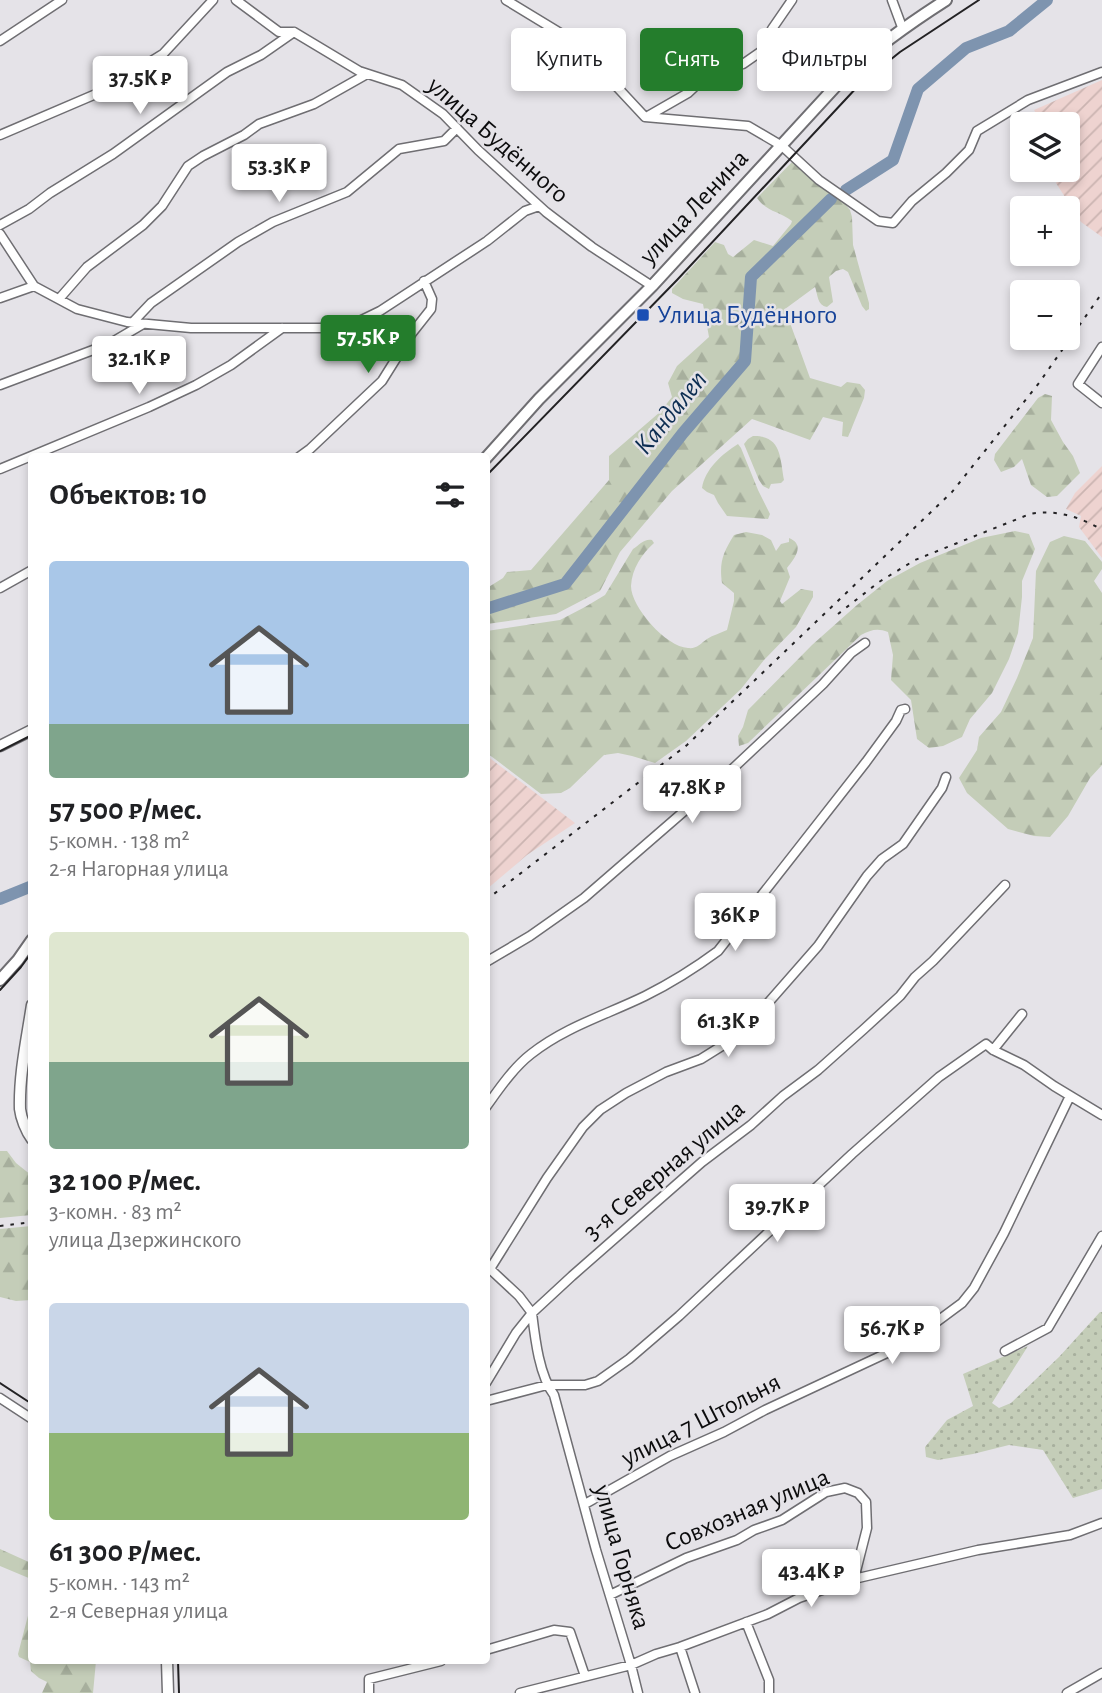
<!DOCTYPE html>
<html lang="ru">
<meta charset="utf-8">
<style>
:root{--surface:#fff;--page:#f6f6f6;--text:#202124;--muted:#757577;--accent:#247d2c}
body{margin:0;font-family:"Alegreya Sans",sans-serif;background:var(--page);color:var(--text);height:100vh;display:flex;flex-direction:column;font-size:26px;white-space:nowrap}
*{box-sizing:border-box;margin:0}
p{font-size:23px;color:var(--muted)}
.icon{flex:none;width:38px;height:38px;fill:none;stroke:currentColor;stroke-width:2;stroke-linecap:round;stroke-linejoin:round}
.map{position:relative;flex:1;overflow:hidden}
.sheet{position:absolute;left:28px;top:453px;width:462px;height:1211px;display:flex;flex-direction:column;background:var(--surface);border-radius:7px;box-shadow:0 4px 10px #0003}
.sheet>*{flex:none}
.hud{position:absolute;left:511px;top:28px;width:485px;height:63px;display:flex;gap:14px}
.tools{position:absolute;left:1010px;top:112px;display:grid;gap:14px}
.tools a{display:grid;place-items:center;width:70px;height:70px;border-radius:7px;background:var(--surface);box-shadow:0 4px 10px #0003;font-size:35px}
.price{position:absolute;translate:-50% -60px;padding:0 16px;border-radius:7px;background:#fff;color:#222;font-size:23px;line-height:46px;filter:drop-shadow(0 2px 4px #0008)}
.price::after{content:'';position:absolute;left:50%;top:42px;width:21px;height:16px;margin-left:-10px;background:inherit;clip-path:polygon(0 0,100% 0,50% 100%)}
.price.active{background:var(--accent);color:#fff}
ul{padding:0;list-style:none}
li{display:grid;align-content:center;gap:14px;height:371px;padding:0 21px}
li span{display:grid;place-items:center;height:217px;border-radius:7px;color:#555}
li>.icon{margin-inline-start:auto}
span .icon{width:126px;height:126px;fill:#fffc;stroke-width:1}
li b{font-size:30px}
h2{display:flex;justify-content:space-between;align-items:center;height:84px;padding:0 21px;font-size:30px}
.chip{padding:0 24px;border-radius:7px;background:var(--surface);box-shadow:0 4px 10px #0003;font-size:24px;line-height:63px}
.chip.active{background:var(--accent);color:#fff}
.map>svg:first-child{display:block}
.industrial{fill:url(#industrial-furrows)}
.grass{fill:url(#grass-dots)}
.forest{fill:url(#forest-firs)}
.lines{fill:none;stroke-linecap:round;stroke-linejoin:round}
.river{stroke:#7e94af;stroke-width:12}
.minor-casing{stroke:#6f6e72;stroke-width:11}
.tertiary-casing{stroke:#6f6e72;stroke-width:13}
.secondary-casing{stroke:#6f6e72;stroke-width:14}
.minor{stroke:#fff;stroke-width:8}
.tertiary{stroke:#fff;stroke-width:10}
.secondary{stroke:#fff;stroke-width:10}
.tram{stroke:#232224;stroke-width:2}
.rail{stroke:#232224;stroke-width:2;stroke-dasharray:3.5 7;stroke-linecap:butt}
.transit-dot{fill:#1a4fb4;stroke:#e5e3e8;stroke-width:2.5}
.labels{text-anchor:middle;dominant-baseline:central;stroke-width:5;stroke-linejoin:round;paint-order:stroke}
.street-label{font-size:26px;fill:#0c0c0d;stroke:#e5e3e8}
.transit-label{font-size:26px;fill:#164399;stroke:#e5e3e8;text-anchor:start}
.water-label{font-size:28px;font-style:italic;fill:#0c2d52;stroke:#e5e3e8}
</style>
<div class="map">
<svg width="1102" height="1693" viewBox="0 0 1102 1693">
<defs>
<pattern id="industrial-furrows" width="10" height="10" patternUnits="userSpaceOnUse" patternTransform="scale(1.75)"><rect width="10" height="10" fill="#eed3d0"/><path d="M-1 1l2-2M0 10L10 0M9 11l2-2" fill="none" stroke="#cbb4b1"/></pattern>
<pattern id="grass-dots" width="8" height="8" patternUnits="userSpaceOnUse" patternTransform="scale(1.75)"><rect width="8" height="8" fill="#c4cdb8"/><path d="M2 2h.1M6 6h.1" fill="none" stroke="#a7af9d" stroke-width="1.8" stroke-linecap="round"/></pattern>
<pattern id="forest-firs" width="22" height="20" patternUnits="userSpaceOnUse" patternTransform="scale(1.75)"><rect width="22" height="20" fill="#c4cdb8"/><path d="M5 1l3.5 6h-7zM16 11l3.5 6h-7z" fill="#a7af9d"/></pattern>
</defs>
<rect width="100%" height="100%" fill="#e5e3e8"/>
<path class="industrial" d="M1102,80v157l-21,-15 -25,-39 22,-24 -10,-4v-31h-26l-8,-14z
M1102,466v92l-23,-31 2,-11 -15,-7 9,-16z
M487,756l88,67 -48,32 -40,34z"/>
<path class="grass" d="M1100,1312h2v177l-29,9 -30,-48 -34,-5 -36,9 -35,6 -12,-3 -1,-10 22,-27 26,-14 -10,-32 65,-28 -36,57 7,5 12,-5 48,-46z"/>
<path class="forest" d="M793,161l17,16 35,27 5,6 2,7 1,28 16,58v6l-3,2 -4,-5 -14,-34 -5,-3 -7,2 -7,6 4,25 -6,5c-10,-2 -9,-12 -12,-20l-30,22 25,69 31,9 6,-5 13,2 5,6 -1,8 -16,39 -6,-1 1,-14 -20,-5 -13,23 -58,-21 -80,72 -52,61 -20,39 -44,23 -69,10v-36l16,-10 4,-6 24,-2 78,-90v-24l51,-44 12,-15 -4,-14 9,-17 32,-29 -6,-33 -20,-5 -11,-6v-4l43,-47 9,3 4,9 5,3 21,-17 19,6 18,-22 1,-3c-13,-10 -25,-9 -35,-23z
M1045,394l7,2 -1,24 12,22 10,14 7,17 -23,23 -10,1 -16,-12 -9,-26 -8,8 -13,5 -7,-12 1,-6 43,-56z
M753,436c29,-1 27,23 31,44l-3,3 -10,1 -2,5 -6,-3 -4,-6 -15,-36 4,-5z
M738,444l3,4 17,42 12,24 -2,5 -41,-3 -9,-13 -4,-8 -7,-3 -5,-4c3,-19 20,-34 36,-44z
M1015,531l14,3 6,15 -13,32v16l-4,36 -9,26 -17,34 -22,26 -8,18 -19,9 -14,2 -12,-9 -6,-39 -20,-20 2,-25 -5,-23c-11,-4 -17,-2 -27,3l-113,108 -9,3 -1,-10 5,-9 5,-17 64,-65 45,-40 30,-24 33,-18 61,-25z
M746,532l16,3 9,5 5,11 5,-7 8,-2v-4c17,7 5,21 -2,30l3,9 -10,24 2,3 19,-15 12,2v6l-17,30 -32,33 -23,29 -55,52 -31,22 -23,-7 -14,-3 -14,2 -34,33 -9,5 -20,1 -54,-41v-122l73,-11 25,-13 20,-12 28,-46c6,-4 12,-11 19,-9l2,3c-12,11 -22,25 -23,43 0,21 35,61 57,62 9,1 12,-4 19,-9 6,-4 14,-6 20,-9l7,-29v-8l-12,-10c-3,-21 1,-30 12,-48z
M1064,536l21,5 17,21v7l-8,12 8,12v172l-12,13 -22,38 -18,21 -16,-1 -26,-7 -41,-36 -8,-15 18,-28 2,-13 22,-25 16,-34 16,-40 3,-67 14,-29z
M0,1151h7l9,12 15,12v40l-31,3z
M31,1226v74l-15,1 -16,-4v-68z
M0,1549l31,14v16l-31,-13z
M31,1604l1,57h64l-3,32h-51l5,-11 -8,-4 -8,-7 -1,-9 -11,-5 -1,-3z"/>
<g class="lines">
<path class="river" d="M846,190l47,-30 25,-71 48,-41 43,-17 38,-31
M486,609l79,-25 118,-151 62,-72 6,-84 80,-78
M0,899l32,-13"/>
<defs>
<path id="minor" d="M236,0l43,32h15l65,39 43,14 41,29 35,36 68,62 46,35 60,39
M506,0l69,42 70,75 103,9 34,20 37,34 59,41 15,2 19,-22 34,-28 23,-23 8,-19 51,-31 74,-28
M892,0l10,27
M0,41l62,-41
M648,116l40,-23 17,-16 14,-7 24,-6 23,-16 6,-19 20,-29
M0,135l103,-44 60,-37 50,-54
M0,225l29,-16 21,-16 63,-39 114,-82 34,-17 33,-23
M0,234l34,52 43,23 50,13 64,6h154l35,-17 107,-70 38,-30 14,-5
M0,298l34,-12
M59,299l28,-32 56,-42 19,-19 26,-40 15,-10 41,-21 15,-11 55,-20 53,-30
M132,323l19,-20 87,-61 35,-20 74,-30 52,-43 45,-8 13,-13
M1102,347l-24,37 24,19
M0,385l109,-41 34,-20
M299,457l11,-8 72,-68 30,-48 19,-24 1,-10 -8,-18
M0,469l149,-62 47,-22 35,-20 51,-37
M0,588l32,-18
M486,962l44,-26 54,-38 143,-124 96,-90 28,-31 14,-10
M993,1050l31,15 30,21 48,29
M486,1107c13,-18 27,-39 45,-53 34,-27 75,-39 114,-58 26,-13 50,-28 73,-45l148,-189 30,-41 5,-11 4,-1
M532,1313l-13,-17 -29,-27 57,-91 36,-51 17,-17 26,-17 40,-21 35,-13 32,-20 27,-27 58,-66 49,-70 15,-17 21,-15 39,-56 4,-11
M532,1313c3,25 7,62 22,82l42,155 35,115 7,28
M1005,1351l43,-23 54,-92
M486,1383l30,-50 16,-20 40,-37 130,-114 49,-37 32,-29 35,-26 46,-41 36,-33 15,-19 18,-16 72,-76
M0,1398l32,21
M486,1401l61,-16h38l13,-4 31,-22 50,-43 173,-162 87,-77 47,-33 7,6 29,-36
M585,1504l85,-48 54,-24 41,-22 122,-57 48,-30 27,-20 12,-15 30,-55 66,-137
M610,1595l76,-37 51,-18 17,-10 28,-10 44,-28 19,-4 13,5 8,9 1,26 -13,51
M746,1622l23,58v13
M680,1647l15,46
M486,1650l68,-20 16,2 15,44
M369,1693v-14l72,-18
M520,1693l111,-28 25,-11 24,-7 88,-33 31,-16 55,-19 124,-29 92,-15 32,-12
M1067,1693l35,-20"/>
<path id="tertiary" d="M0,746l32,-16
M32,1005c-5,33 -13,69 -12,104 1,9 6,22 12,30
M167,1661l1,32"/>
<path id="secondary" d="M486,458l53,-59 113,-113 194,-211c31,-29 64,-52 100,-75
M0,980l18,-20 14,-20"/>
</defs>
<use href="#minor" class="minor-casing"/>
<use href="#tertiary" class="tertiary-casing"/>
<use href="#secondary" class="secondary-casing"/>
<use href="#minor" class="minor"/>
<use href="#tertiary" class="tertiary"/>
<use href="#secondary" class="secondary"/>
<path class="tram" d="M486,476l191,-196 182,-195 41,-33 79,-52
M0,751l32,-16
M0,990l21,-23 11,-15
M0,1383l32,21
M178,1661l1,32"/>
<path class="rail" d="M838,614l41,-32 36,-22 115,-46c25,-5 51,3 72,16
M486,900l201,-155 265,-253 87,-109 63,-90
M0,1226l32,-4"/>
</g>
<rect class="transit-dot" x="636" y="308" width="14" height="14" rx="3.5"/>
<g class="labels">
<g class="street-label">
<text transform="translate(498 140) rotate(41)">улица Будённого</text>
<text transform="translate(694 207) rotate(-47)">улица Ленина</text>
<text transform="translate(664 1170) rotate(-40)">3-я Северная улица</text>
<text transform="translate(701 1420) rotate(-27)">улица 7 Штольня</text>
<text transform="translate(747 1510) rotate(-23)">Совхозная улица</text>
<text transform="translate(622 1557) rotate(74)">улица Горняка</text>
</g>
<g class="transit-label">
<text x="657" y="315">Улица Будённого</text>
</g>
<g class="water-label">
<text transform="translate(671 413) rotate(-51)">Кандалеп</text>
</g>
</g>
</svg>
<div class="tools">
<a><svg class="icon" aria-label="layers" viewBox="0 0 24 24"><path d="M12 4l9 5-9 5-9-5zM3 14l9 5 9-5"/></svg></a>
<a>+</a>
<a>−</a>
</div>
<b class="price" style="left:140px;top:116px">37.5K ₽</b>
<b class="price" style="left:279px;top:204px">53.3K ₽</b>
<b class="price active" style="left:368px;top:375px">57.5K ₽</b>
<b class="price" style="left:139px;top:396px">32.1K ₽</b>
<b class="price" style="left:692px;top:825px">47.8K ₽</b>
<b class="price" style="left:735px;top:953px">36K ₽</b>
<b class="price" style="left:728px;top:1059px">61.3K ₽</b>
<b class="price" style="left:777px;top:1244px">39.7K ₽</b>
<b class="price" style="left:892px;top:1366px">56.7K ₽</b>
<b class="price" style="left:811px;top:1609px">43.4K ₽</b>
<div class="hud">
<a class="chip">Купить</a>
<a class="chip active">Снять</a>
<a class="chip">Фильтры</a>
</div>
<section class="sheet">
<h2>Объектов: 10<svg class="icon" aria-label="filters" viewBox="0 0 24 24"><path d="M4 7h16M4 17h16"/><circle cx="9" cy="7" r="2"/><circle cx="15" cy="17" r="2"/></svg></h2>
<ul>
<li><span style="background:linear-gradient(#a9c7e8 75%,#7fa58c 0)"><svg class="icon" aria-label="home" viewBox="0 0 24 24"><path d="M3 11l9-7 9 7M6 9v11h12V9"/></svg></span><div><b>57 500 ₽/мес.</b><p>5-комн. · 138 m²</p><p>2-я Нагорная улица</p></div></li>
<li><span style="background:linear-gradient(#dfe7d0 60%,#7fa58c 0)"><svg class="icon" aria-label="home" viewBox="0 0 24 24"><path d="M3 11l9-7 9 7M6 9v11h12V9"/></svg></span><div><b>32 100 ₽/мес.</b><p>3-комн. · 83 m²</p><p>улица Дзержинского</p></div></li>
<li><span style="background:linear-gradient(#c9d6e8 60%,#8fb573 0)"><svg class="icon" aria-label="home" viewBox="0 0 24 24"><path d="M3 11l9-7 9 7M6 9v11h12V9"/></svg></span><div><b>61 300 ₽/мес.</b><p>5-комн. · 143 m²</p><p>2-я Северная улица</p></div></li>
</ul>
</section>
</div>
